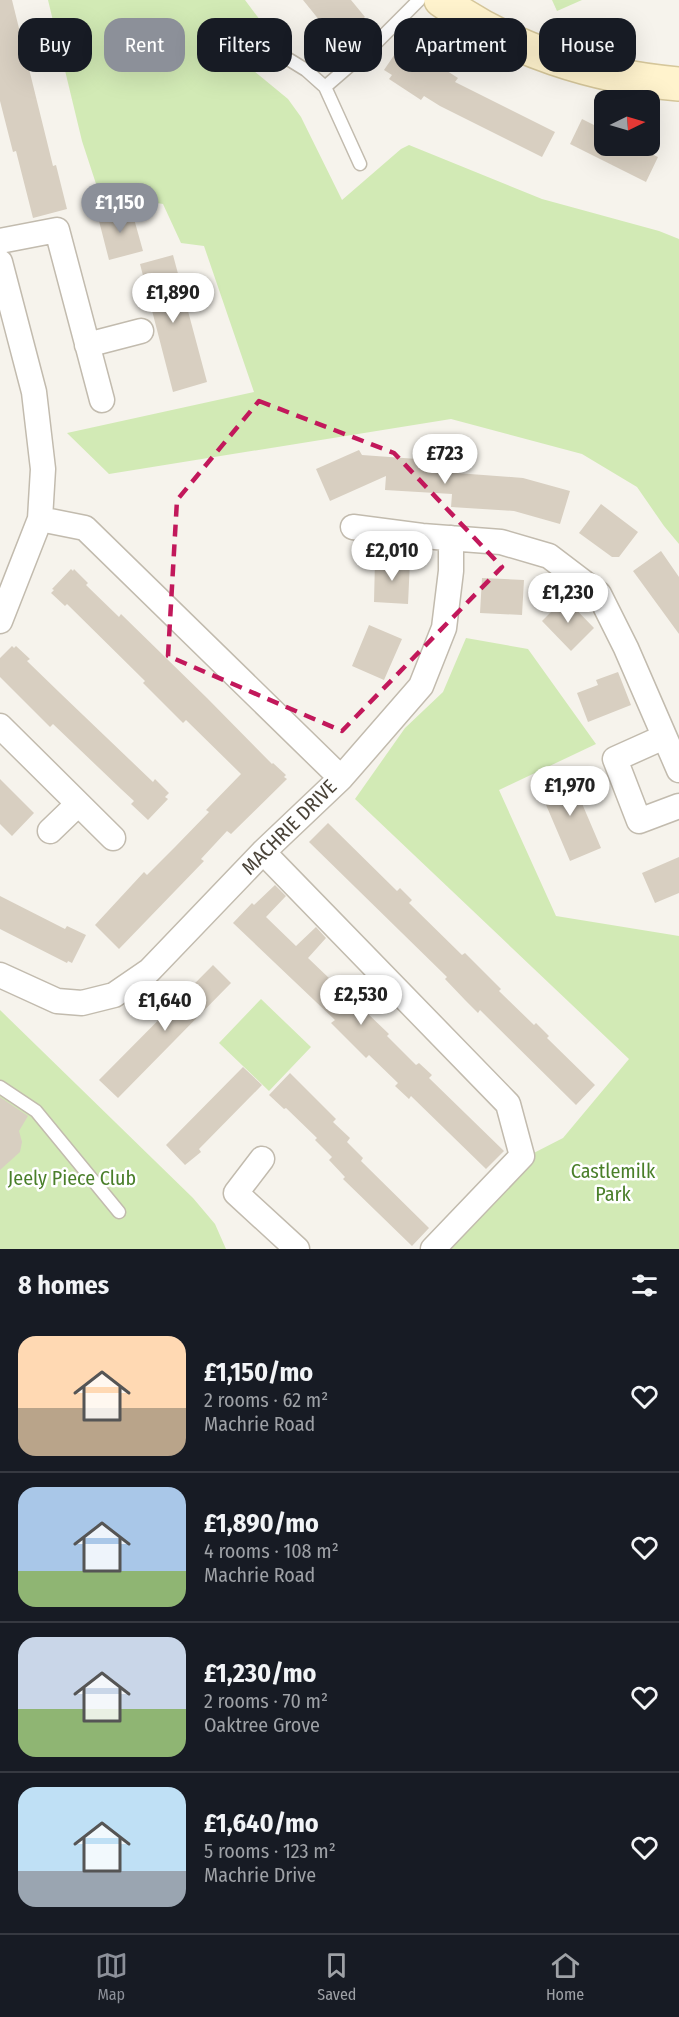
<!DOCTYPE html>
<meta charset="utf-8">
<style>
:root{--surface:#171b24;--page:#242831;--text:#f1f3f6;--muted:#9ea1a6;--line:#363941;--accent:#8c9099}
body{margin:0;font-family:"Fira Sans Condensed",sans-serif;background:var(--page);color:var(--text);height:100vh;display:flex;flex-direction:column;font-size:22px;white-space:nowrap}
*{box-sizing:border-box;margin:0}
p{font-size:20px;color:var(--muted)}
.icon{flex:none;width:33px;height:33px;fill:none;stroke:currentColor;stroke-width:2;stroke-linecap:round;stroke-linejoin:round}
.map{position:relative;height:1249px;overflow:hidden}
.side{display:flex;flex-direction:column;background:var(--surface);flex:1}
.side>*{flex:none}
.guide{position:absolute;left:18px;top:18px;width:644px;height:54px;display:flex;gap:12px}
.needle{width:39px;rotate:85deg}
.fabs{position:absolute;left:594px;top:90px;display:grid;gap:12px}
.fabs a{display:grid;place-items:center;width:66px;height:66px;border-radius:12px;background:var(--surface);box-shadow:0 6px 24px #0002;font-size:30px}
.price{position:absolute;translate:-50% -51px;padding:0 14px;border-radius:21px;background:#fff;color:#222;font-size:20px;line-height:39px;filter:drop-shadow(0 2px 3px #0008)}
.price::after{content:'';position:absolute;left:50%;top:36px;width:18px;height:14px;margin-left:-9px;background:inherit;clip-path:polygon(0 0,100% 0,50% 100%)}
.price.current{background:var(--accent);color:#fff}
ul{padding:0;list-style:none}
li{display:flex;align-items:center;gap:18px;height:150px;padding:0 18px}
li+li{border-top:2px solid var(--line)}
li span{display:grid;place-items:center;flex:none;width:168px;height:120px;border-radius:18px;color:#555}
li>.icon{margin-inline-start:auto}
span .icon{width:72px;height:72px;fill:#fffc;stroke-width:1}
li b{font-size:26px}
h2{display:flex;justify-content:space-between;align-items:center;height:72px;padding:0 18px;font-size:26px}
.pill{padding:0 21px;border-radius:18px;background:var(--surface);box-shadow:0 6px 24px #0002;font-size:21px;line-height:54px}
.pill.current{background:var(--accent);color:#fff}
.tabs{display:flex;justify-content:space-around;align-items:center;height:84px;border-top:2px solid var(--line);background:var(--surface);font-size:16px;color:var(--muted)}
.tabs a{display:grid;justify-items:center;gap:3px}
.tabs .current{color:var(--accent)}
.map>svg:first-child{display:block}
.green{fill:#d2eab5}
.building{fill:#d8cfc1}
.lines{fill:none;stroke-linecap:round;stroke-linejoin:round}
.lane-casing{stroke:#c2bbae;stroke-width:15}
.street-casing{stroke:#c2bbae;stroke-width:27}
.secondary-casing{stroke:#d6c79b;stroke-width:36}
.lane{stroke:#fff;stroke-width:12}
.street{stroke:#fff;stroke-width:24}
.secondary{stroke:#fff3cd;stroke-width:33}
.marked{fill:none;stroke:#c2185b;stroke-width:4.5;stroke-dasharray:12 8;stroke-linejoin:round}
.labels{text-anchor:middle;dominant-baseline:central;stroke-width:5;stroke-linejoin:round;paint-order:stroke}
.street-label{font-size:20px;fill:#4b4439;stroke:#fff}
.park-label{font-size:20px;fill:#4a7f2a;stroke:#fff}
</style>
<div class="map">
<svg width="679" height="1249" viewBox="0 0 679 1249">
<rect width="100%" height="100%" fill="#f6f3ec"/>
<path class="green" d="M48,0h197l21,28 -23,34 45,37 13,18 41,83 59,-51 8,-4 133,54 117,32 20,8v305l-15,-18 -27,-39 -55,-33 -131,-35 -342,55 -42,-41 187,-41 -50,-146 -23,-3 -18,-39 -64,-11 -17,-52z
M552,0h30l-25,11z
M466,638l62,11 68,95 -97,46 57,126 123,20v313h-240l85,-91 39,-20 66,-79 -274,-260 50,-71 38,-36z
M261,999l50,48 -42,44 -50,-48z
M0,1010l193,188 22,26 11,25h-226z"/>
<path class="building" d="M0,0h12l41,166 3,-1 11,44 -34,9 -17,-67 -3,1 -13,-51z
M303,0h48l14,17 -27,21 -12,-15 -2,3z
M403,42l5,4 3,-4 35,24 -2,3 14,9 -3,4 100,50 -13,25 -102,-51 -16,-10 -3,4 -32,-21 3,-4 -8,-5z
M582,119l22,11v16h31l23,11 -12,25 -76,-38z
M131,208l12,43 -34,9 -11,-43z
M173,255l34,127 -34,10 -33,-128z
M359,450l3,5 69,5 -1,11 93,7 47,13 -10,33 -46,-13 -63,-4 1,-13 -67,-4 1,-14 -56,25 -14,-32z
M601,504l37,28 -19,25h-7l-33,-24z
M661,551l18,26v57l-46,-63z
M375,560l35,1 -2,43 -34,-2z
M71,569l2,2 1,-2 14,14 -2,2 33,32 2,-3 86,84 65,66 1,-1 13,12 -2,2 3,2 -56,55 -4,-3 -26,28 3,2 -85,88 -24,-24 49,-53 3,3 28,-28 34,-35 -3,-2 35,-36 -55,-54 -3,3 -40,-40 2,-2 -78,-77 -2,2 -14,-13 3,-3 -2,-1z
M482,578l42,2 -2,35 -42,-2z
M565,598l29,30 -23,23 -29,-30z
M369,625l33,14 -18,41 -32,-14z
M12,646l2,2 2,-2 14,13 -3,2 33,32 93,89 2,-3 14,14 -4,4 3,2 -20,21 -17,-16 3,-3 -13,-12 -68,-65 -3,3 -50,-50v-19z
M618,672l13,33 -43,17 -11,-29 21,-8 -2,-5z
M569,773l32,75 -31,13 -32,-75z
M0,779l34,34 -22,23 -12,-12z
M328,823l69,68 3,-3 12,12 -3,3 53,52 3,-2 36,36 -2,2 35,34 2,-2 13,13 -2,2 48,47 -19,20 -96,-95 -2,3 -13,-13 -20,-21 2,-2 -138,-135z
M679,857v36l-24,10 -13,-30z
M275,885l11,11 -20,21 30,29 20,-19 10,11 -18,20 44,42 3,-2 12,13 -1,1 23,22 -2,2 29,29 3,-2 13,12 -3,3 75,73 -18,18 -75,-73 -2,3 -14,-13 3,-3 -29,-28 -3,3 -35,-35 4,-3 -102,-97 19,-20 2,2z
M0,896l65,33 2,-3 19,9 -14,28 -4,-2 -1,2 -67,-34z
M213,965l18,18 -113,115 -19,-18z
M243,1067l19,18 -63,64 2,3 -16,13 -19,-20z
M290,1073l46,46 -3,3 17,16 -3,4 16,16 -2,3 68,67 -17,18 -69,-67 2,-2 -16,-17 3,-3 -17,-17 2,-2 -31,-30 -2,1 -15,-14z
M0,1097l28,19 -9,15 3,11 -2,10 -20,18z"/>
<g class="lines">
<defs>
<path id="lane" d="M262,43l44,27 19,17 35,77
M325,87l53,-46 41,-41
M0,1087l36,24 83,101"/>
<path id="street" d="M0,241l57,-11 45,170
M0,262l34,130 9,77 -3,50 -40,102
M87,345l54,-14
M353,527l69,9 79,6 48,14 50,38 27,54 53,122
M0,726l113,112
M664,737l-49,22 24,62 40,-15
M341,778l80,-92 23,-58 7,-57v-33
M50,831l28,-27
M263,852l245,252 14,52 -89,93
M0,975l57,26 25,2 32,-8 35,-24 114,-119 78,-74 -256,-250 -45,-9
M262,1159l-26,34 61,56"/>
<path id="secondary" d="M441,0c68,50 154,77 238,84"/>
</defs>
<use href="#lane" class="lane-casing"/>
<use href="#street" class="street-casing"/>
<use href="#secondary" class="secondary-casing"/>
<use href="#lane" class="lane"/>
<use href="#street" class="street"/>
<use href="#secondary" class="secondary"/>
</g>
<path class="marked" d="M259,401l135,52 108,114 -160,164 -174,-75 9,-156z"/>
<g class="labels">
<g class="street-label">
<text transform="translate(289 827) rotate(-45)">MACHRIE DRIVE</text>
</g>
<g class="park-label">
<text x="613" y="1171">Castlemilk<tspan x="613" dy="23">Park</tspan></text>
<text x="72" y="1178">Jeely Piece Club</text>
</g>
</g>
</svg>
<div class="fabs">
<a><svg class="needle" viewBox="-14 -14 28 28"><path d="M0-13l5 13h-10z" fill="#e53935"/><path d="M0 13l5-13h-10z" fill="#9ea1a6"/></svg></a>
</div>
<b class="price current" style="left:120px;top:234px">£1,150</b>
<b class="price" style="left:173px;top:324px">£1,890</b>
<b class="price" style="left:445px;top:485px">£723</b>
<b class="price" style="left:392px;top:582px">£2,010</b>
<b class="price" style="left:568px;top:624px">£1,230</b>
<b class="price" style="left:570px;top:817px">£1,970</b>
<b class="price" style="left:361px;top:1026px">£2,530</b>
<b class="price" style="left:165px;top:1032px">£1,640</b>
<div class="guide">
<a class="pill">Buy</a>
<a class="pill current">Rent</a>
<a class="pill">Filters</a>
<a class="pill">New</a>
<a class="pill">Apartment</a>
<a class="pill">House</a>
</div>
</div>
<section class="side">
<h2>8 homes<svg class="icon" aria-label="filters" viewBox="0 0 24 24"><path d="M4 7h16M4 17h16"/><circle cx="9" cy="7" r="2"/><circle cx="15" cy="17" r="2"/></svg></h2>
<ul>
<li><span style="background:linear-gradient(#ffd9b3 60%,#b9a48a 0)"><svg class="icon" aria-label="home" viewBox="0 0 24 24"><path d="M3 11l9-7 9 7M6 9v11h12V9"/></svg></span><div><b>£1,150/mo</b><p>2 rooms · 62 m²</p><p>Machrie Road</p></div><svg class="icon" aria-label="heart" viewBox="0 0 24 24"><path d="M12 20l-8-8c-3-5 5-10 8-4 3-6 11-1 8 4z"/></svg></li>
<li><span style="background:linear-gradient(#a9c7e8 70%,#8fb573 0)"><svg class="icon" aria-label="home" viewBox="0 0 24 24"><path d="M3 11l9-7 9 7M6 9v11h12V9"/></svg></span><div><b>£1,890/mo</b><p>4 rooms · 108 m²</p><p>Machrie Road</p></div><svg class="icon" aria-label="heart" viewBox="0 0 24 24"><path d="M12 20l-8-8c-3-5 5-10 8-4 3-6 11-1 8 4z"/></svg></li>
<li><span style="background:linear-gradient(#c9d6e8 60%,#8fb573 0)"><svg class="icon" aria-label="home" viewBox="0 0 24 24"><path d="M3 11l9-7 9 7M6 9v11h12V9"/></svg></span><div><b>£1,230/mo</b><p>2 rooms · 70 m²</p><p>Oaktree Grove</p></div><svg class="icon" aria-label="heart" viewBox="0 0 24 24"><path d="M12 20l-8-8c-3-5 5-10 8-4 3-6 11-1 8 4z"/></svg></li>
<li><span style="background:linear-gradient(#bfe0f5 70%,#9aa5b1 0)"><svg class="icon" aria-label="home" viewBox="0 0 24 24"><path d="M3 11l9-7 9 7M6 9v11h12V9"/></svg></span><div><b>£1,640/mo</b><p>5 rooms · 123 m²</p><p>Machrie Drive</p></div><svg class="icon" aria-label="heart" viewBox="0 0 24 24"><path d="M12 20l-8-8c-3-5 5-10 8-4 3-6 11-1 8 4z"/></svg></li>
</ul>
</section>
<nav class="tabs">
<a class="current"><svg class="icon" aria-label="map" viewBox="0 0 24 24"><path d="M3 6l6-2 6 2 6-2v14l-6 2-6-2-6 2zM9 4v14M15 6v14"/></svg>Map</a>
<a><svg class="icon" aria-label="saved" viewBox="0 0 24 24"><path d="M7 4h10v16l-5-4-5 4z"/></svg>Saved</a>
<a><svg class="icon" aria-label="home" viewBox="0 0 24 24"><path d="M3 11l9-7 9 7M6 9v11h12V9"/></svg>Home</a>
</nav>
